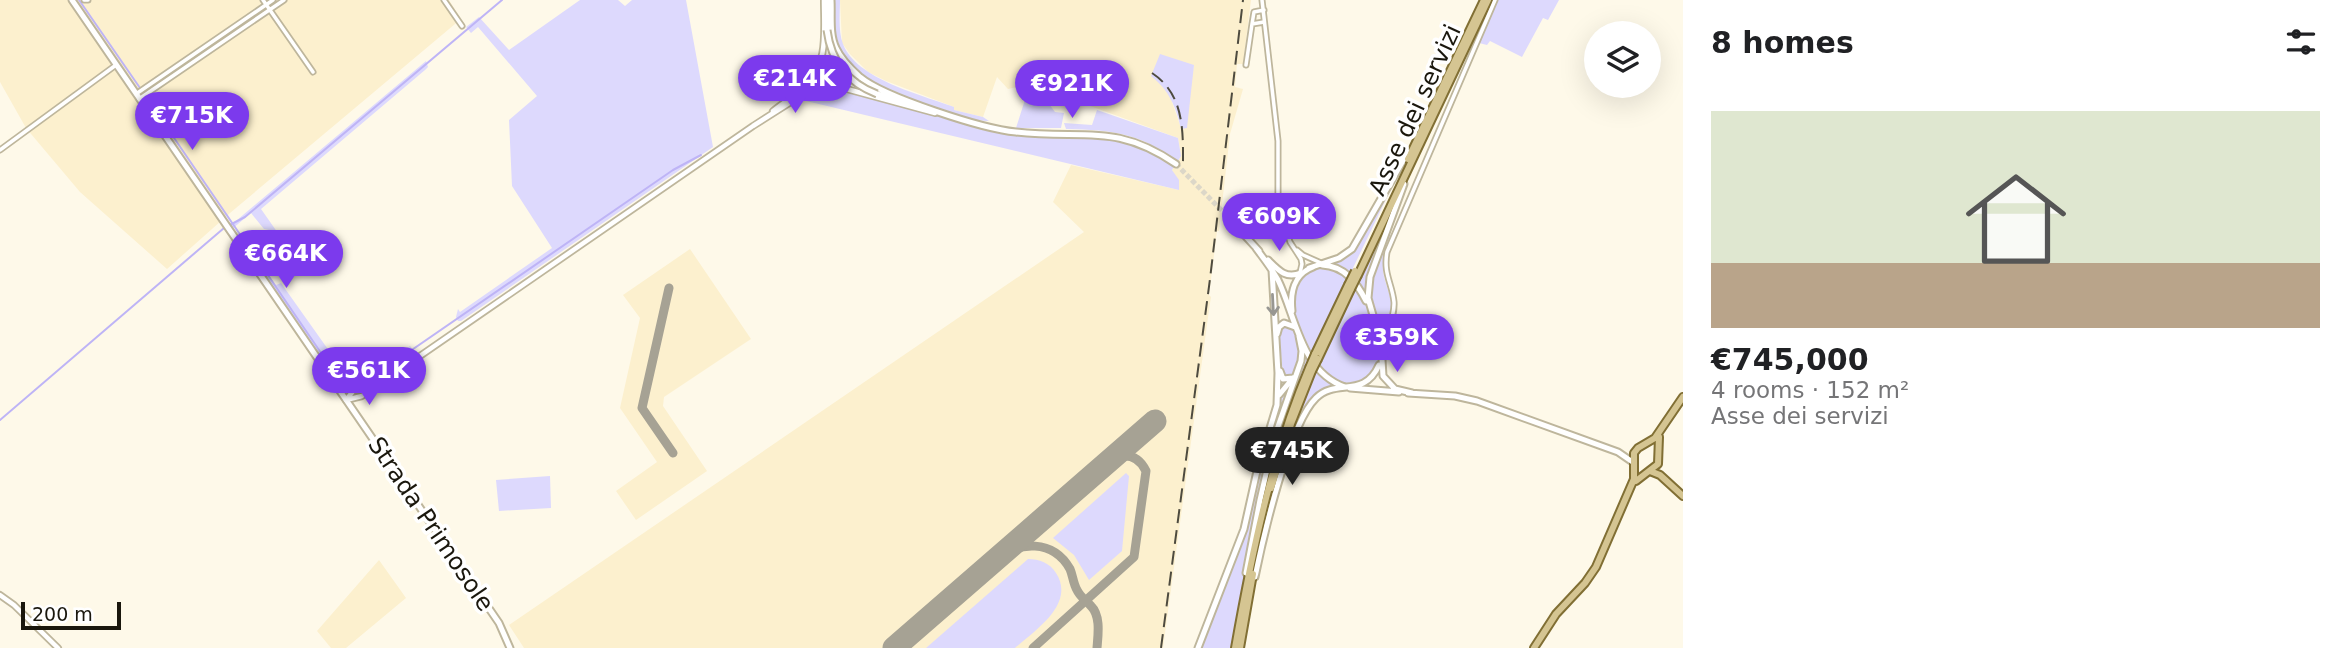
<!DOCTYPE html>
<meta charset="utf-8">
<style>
:root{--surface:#fff;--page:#f2f2f2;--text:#202124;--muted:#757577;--line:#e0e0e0;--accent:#7c3aed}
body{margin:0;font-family:"DejaVu Sans",sans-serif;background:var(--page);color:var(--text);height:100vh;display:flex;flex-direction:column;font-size:26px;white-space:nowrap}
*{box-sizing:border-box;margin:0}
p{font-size:23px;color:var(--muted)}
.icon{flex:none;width:38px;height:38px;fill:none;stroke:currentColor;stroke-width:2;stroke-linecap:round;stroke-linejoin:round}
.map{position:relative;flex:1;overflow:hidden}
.details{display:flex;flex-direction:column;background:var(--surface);width:665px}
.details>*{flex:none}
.tools{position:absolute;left:1584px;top:21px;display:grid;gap:14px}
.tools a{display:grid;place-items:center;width:77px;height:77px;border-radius:50%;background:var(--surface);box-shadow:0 7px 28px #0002;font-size:35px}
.scale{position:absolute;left:21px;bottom:18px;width:100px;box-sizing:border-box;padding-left:7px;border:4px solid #1a170d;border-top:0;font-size:19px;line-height:24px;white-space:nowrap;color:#1a170d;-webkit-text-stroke:5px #fff;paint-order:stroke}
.price{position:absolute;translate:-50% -60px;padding:0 16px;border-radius:24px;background:var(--accent);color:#fff;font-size:23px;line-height:46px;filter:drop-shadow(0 2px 4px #0008)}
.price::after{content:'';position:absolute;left:50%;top:42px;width:21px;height:16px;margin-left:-10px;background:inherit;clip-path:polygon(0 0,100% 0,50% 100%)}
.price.active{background:#222;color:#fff}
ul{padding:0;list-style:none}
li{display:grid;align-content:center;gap:14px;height:371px;padding:0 28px}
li+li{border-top:2px solid var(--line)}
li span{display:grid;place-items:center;height:217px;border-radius:0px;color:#555}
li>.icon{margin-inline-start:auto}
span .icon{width:126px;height:126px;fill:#fffc;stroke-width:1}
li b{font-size:30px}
h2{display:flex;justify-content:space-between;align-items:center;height:84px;padding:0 28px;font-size:30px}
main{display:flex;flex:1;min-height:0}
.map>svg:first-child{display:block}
.built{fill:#fcf0ce;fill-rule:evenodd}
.green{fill:#ddd9fd}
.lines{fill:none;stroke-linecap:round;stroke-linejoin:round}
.stream{stroke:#beb4f6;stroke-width:2}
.taxiway{stroke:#a6a294;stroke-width:9}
.runway{stroke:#a6a294;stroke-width:23}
.secondary-tunnel{stroke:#dcd7c8;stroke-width:5;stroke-dasharray:5 2.5;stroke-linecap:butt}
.minor-casing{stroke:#beb69c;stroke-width:7}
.tertiary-casing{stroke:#beb69c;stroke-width:8}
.secondary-casing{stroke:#beb69c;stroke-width:9}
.primary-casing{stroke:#816f34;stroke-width:10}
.minor{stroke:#fff;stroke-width:3.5}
.tertiary{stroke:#fff;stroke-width:4.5}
.secondary{stroke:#fff;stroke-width:5}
.primary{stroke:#d5c592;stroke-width:6}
.rail{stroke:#4e4b3f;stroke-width:2;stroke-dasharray:14 7;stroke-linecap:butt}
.secondary-bridge-casing{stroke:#beb69c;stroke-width:9;stroke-linecap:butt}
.primary-bridge-casing{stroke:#816f34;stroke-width:10;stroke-linecap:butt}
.secondary-bridge{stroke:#fff;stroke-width:5}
.primary-bridge{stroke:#d5c592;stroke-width:6}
.oneway{stroke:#989792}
.labels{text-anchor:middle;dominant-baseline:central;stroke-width:7;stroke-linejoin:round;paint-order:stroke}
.street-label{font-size:24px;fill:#1a170d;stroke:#fff}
</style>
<main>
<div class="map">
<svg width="1683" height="648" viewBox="0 0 1683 648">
<rect width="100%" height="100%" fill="#fef9e9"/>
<path class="built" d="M0,0h449l12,19 -231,194 -63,56 -87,-77 -54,-64 -26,-46z
M840,0h411l-8,64h-6l-2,23 8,2 -13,45 -11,97h-2l-8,64 2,2 -2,13 -46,338h-639l-15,-23 575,-393 -31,-30 18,-37 108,25 -7,-20 9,-14 -3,-18 -148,-54 -22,5 -11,-12 -14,40 -29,-7v-3l-68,-26 -18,-9 -18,-18 -8,-11zM1194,65l-13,63 -11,-32 -9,-12 -9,-8z
M690,249l61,90 -87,58 -1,9 44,65 -71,49 -20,-29 41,-29 -37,-54 20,-90 -17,-23z
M379,560l27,38 -60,50h-15l-14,-17z"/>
<path class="green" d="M580,0h38l7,6 7,-6h54l27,147 -252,174h-3l-2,-4 2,-8 2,3 92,-64 -40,-62 -3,-66 28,-24 -59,-69 -7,6 -5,-6 13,-10 30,33z
M833,0h7c0,13 -2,31 3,44 13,35 79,51 111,63v3l29,7 6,4c-10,1 -24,-5 -36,-8 -38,-11 -91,-23 -113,-60 -9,-16 -6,-36 -7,-53z
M1498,0h61l-11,20 -5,-2 -21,39 -32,-16 -3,4 -8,-2z
M1160,54l34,11 -7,63 -6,1c-5,-22 -12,-39 -30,-53z
M426,61l2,6 -3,3 -164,139 19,27 -22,15 -2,-2 18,-13 -5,-6 -5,-1 -13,-16 -19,16 -2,-3z
M1030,84l22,10 -3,10 6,8 9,1 -3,15h-45z
M822,88h20l165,46 96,2 35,9 37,20 -3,5 7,10v10l-377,-90 -35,21 37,-26z
M1097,110l81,28 3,18 -3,5c-41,-28 -63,-31 -112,-32l-2,-6 28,2z
M1391,189l-38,79 6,8 35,-72 -26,74 -2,18c-9,-15 -17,-28 -35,-32 34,-15 39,-49 60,-75z
M1389,234l2,2c-4,11 -9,22 -8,34 2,20 19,42 0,58 -24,-30 -6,-63 6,-94z
M241,235l35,50 5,-2 56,79c23,28 51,-1 73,-16l4,5 -2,4c-28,19 -57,50 -85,12l-89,-130z
M1323,267c5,1 11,1 15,4 26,14 58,86 29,107 -47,34 -110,-96 -44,-111z
M1283,325l10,2c7,19 7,29 1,48l-5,3 -6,-3 -4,-43z
M1304,348l15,27 20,12 -26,12 -31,68 12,-43 19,-48 -6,-9 -25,60 -19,63z
M1291,382c-30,85 -42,177 -58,266h-33l40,-101 19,-79 24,-75z
M1126,473l3,3 -7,75 -33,29 -15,-25 -21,-17z
M550,476l1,32 -52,3 -3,-31z
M1028,559c11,0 22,4 28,14 20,31 -21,57 -41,75h-89z"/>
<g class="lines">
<path class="stream" d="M79,0l61,88
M146,97l186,272c12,13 26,16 42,7l299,-206 28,-15
M0,420l224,-192 21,-11 257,-217"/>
<path class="taxiway" d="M669,288l-27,120 31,45
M995,560c24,-19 58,-21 75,9 3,7 3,14 7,21 3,7 9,10 14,16 10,10 7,29 6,42
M1033,648l101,-91 12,-86c-7,-15 -19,-18 -34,-13"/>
<path class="runway" d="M894,648l261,-227"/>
<path class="secondary-tunnel" d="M1176,164l52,53"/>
<defs>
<path id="minor" d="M84,0h4
M263,0l50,72
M444,0l18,26
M1262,0l16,141v65l12,36 11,17 1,5 -2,9
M1264,10l-10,2 -2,12 12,-2
M1246,65l6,-41
M136,94l137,-94
M139,99l145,-99
M0,150l116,-85
M1297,250l6,5 18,8
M1383,347c3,-15 12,-29 11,-45 -2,-19 -11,-28 -7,-50l108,-252"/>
<path id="tertiary" d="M822,87l21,1 92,25
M804,90c16,-11 32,-22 53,-14
M773,111c10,-8 21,-15 31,-24 25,-23 20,-55 20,-87
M332,377l13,8 15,2
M346,400l16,-4 391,-270 55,-35 21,-10 10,-13 -2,-14
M346,400l8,-10 20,-5
M0,595l14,10 44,43"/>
<path id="secondary" d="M72,0l427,623 11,25
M827,0v30
M831,0c1,15 -2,34 5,48 5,11 15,21 24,29 24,20 123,52 156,55 66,8 99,-10 160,32
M877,94l38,12
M1404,184l-34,93 -2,21 13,45 2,33 12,13 17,4
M1228,217l31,34
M1256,248c8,11 16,21 22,32 18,37 23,92 67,107
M1268,260c11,11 18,19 33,13
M1322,265c23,1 35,18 44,36
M1309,268l30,-10 13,-9 56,-97
M1292,311c-2,-18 2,-37 21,-44
M1277,334l2,-7 5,-4 11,4
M1280,371l3,8 10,-1
M1350,388l49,4
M1408,393l47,3 22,5 141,51 16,11
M1279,395l14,-17
M1246,573l14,-73 15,-65 26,-74 1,-10 -3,-15
M1255,577c8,-39 34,-153 61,-179 20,-20 48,1 63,-33
M1198,648l46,-119 13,-58 20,-66 1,-32 -6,-103"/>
<path id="primary" d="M1408,159l76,-159
M1358,275l130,-275
M1315,354l33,-69
M1318,359l33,-70
M1650,471l10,4 23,21
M1636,481l22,-17 1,-27
M1271,488l20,-64 21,-53
M1235,648c17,-96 36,-190 74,-280
M1240,648l13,-74
M1534,648l22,-34 29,-31 11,-16 38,-88v-26l4,-5 17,-10 28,-41"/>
</defs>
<use href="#minor" class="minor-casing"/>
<use href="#tertiary" class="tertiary-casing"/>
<use href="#secondary" class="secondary-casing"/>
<use href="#primary" class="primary-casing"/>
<use href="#minor" class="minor"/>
<use href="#tertiary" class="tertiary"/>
<use href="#secondary" class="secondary"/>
<use href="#primary" class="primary"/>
<path class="rail" d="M1152,73c33,22 31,59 31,94
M1161,648l49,-369 33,-279"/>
<defs>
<path id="secondary-bridge" d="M827,30c4,31 21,53 50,64"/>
<path id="primary-bridge" d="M1348,285l7,-14
M1351,289l7,-14
M1309,368l6,-14
M1312,371l6,-12"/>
</defs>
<use href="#secondary-bridge" class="secondary-bridge-casing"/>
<use href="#primary-bridge" class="primary-bridge-casing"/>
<use href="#secondary-bridge" class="secondary-bridge"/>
<use href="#primary-bridge" class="primary-bridge"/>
</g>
<defs><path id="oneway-shaft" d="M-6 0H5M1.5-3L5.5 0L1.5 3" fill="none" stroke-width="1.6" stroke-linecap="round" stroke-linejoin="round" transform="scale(1.75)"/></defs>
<use class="oneway" href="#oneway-shaft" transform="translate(1273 305) rotate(87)"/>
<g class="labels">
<g class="street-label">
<text transform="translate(1415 110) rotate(-65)">Asse dei servizi</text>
<text transform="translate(431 524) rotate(56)">Strada Primosole</text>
</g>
</g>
</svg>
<div class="tools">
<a><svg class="icon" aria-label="layers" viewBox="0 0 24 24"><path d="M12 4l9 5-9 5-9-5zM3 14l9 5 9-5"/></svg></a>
</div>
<div class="scale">200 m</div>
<b class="price" style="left:795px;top:115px">€214K</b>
<b class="price" style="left:1072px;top:120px">€921K</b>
<b class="price" style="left:192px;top:152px">€715K</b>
<b class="price" style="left:1279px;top:253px">€609K</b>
<b class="price" style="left:286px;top:290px">€664K</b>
<b class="price" style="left:1397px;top:374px">€359K</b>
<b class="price" style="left:369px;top:407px">€561K</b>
<b class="price active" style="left:1292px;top:487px">€745K</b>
</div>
<section class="details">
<h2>8 homes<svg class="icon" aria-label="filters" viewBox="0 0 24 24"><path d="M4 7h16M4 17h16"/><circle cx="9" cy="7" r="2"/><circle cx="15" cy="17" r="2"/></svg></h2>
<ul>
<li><span style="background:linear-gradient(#dfe7d0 70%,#b9a48a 0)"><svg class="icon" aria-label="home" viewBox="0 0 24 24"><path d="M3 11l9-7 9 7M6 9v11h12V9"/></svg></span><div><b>€745,000</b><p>4 rooms · 152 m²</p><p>Asse dei servizi</p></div></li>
</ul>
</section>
</main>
